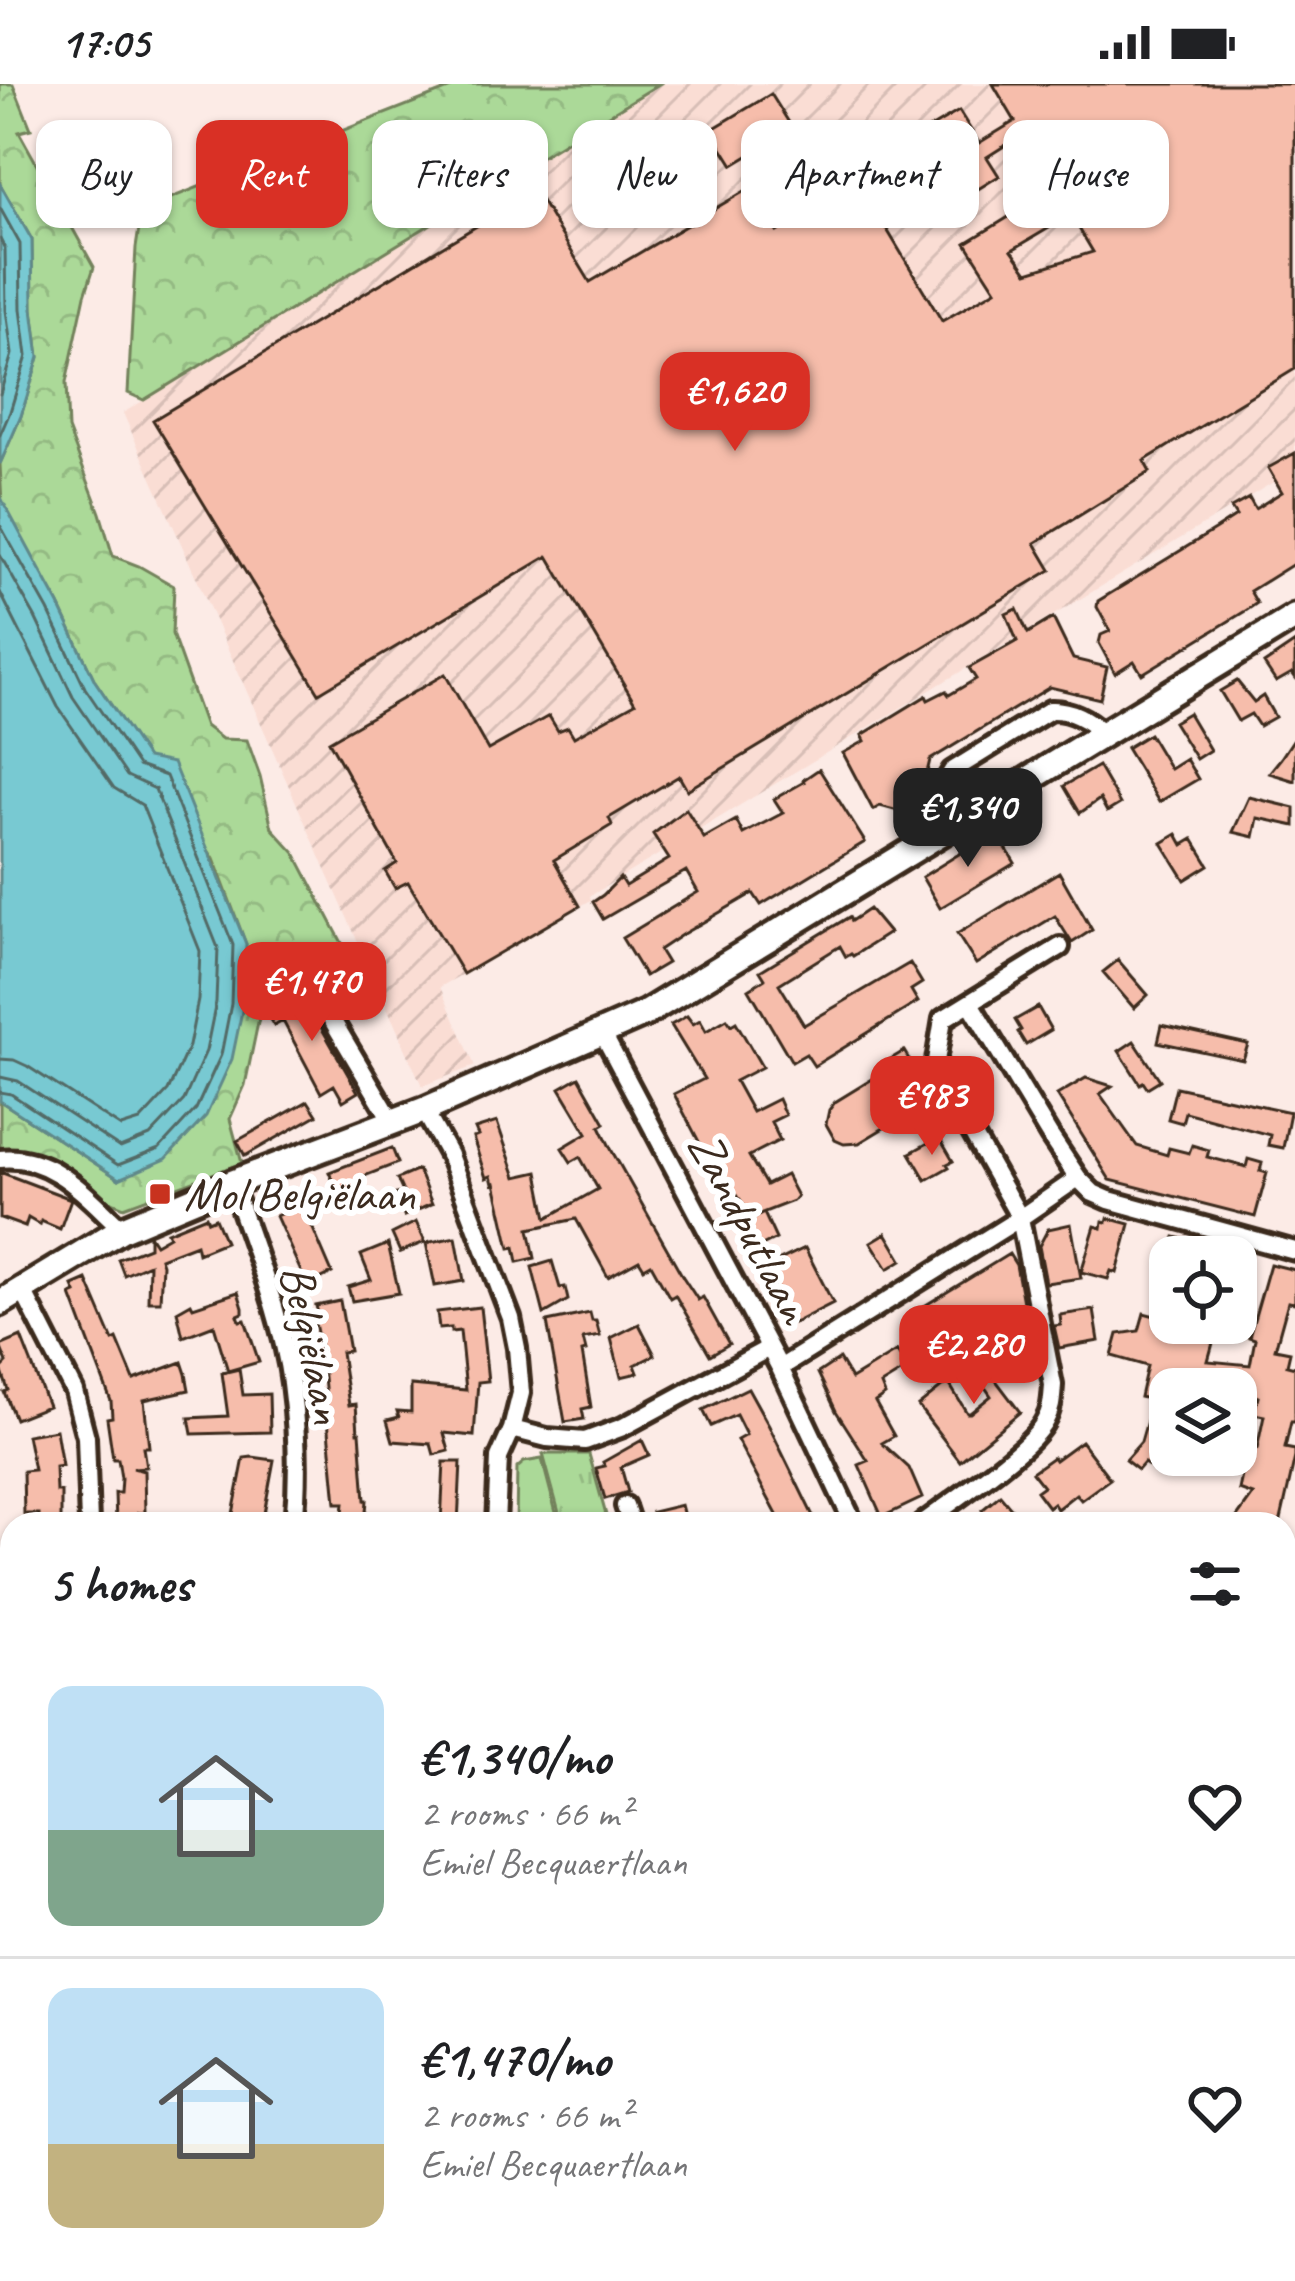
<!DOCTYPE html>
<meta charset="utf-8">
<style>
:root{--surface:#fff;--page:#f2f2f2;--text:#202124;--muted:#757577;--line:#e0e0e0;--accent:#d93025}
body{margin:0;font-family:Caveat,sans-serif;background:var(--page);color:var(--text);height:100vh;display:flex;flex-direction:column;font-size:45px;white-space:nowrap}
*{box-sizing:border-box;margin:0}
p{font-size:39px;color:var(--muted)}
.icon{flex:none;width:66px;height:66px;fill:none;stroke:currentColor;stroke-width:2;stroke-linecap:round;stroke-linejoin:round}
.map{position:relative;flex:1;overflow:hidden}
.details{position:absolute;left:0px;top:1428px;width:1296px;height:771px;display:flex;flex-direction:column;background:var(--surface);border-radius:36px 36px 0 0;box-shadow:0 3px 9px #0004}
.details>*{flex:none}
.hud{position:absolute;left:36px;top:36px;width:1224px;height:108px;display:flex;gap:24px}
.buttons{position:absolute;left:1149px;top:1152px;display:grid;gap:24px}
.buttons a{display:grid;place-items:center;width:108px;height:108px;border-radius:24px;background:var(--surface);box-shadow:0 3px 9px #0004;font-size:60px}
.price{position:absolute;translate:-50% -102px;padding:0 27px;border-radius:24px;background:var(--accent);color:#fff;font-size:39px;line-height:78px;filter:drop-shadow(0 3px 6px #0008)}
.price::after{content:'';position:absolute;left:50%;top:72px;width:36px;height:27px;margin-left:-18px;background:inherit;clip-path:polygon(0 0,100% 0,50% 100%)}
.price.current{background:#222;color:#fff}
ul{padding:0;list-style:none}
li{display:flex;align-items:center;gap:36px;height:300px;padding:0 48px}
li+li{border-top:3px solid var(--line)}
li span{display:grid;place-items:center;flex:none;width:336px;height:240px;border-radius:24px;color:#555}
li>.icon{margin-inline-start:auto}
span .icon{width:144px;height:144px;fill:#fffc;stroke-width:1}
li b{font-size:51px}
h2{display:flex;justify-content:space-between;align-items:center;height:144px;padding:0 48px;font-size:51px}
.tag{padding:0 42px;border-radius:24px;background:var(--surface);box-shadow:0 3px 9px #0004;font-size:42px;line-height:108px}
.tag.current{background:var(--accent);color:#fff}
.status{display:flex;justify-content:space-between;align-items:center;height:84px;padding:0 60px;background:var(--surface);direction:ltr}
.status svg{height:33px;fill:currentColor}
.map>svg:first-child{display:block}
.industrial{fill:url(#industrial-furrows)}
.grass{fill:url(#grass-tufts);stroke:#73825b;stroke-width:3}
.forest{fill:url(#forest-crowns);stroke:#73825b;stroke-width:3}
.pitch{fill:#abd998;stroke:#73825b;stroke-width:3}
.water{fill:#78c9d2;stroke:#60898a;stroke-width:3}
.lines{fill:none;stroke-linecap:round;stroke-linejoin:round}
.shore{stroke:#536a66;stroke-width:3}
.stream{stroke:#60898a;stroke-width:6}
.building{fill:#f6bdab;stroke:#3b2a1e;stroke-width:3;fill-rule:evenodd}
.street-casing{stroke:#3b2a1e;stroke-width:26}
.secondary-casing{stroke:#3b2a1e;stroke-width:33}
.primary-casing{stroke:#3b2a1e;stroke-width:33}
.street{stroke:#fff;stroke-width:16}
.secondary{stroke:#fff;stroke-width:24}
.primary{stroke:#fff;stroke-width:24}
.poi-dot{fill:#c8321e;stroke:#fff;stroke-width:4.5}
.labels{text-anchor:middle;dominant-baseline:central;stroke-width:12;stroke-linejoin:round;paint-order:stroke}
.poi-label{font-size:48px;fill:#3b2a1e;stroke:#fff;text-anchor:start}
.street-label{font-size:48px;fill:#3b2a1e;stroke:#fff}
</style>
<div class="status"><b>17:05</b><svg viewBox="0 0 49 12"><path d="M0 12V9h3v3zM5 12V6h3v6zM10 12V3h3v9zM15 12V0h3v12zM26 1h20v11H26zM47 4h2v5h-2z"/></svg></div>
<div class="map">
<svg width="1295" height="2197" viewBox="0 0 1295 2197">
<defs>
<pattern id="industrial-furrows" width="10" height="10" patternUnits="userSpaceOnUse" patternTransform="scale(3)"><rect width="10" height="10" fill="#faddd4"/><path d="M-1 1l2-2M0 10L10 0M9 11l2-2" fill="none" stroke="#d7beb6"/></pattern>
<pattern id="grass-tufts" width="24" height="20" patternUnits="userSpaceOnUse" patternTransform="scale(3)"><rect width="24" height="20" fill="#abd998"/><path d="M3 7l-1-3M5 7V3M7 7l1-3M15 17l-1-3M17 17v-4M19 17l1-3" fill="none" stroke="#94ba83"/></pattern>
<pattern id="forest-crowns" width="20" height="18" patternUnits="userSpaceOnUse" patternTransform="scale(3)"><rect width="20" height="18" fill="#abd998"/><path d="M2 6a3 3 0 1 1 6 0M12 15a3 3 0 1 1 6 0" fill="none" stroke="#94ba83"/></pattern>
</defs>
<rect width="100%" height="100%" fill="#fcebe6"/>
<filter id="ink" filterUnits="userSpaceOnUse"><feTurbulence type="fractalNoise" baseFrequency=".00833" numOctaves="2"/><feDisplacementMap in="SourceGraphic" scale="24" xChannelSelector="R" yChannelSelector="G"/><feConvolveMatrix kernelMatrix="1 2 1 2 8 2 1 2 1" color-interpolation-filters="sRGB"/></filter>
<g filter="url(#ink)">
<path class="industrial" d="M659,0h636v385l-705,427 1,4 -151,87 35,79 -53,20 -299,-673z"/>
<path class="grass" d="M543,1370h46l17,61 -29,9h-15z
M12,2154v33h156l2,10h-170v-38z"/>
<path class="forest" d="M0,0h13l18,45 -12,3 75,135 -9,28 -19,88 2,46 32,84 13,43 26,10 35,20 -2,48 33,92 17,13 25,1 13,36 12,52 23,25 68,130 -14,8 1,9 -15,5 -30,-58 -32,13 10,28 -23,25 -15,72 -15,34 12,44 -118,44 -124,-51v-55l119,78 124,-173 3,-62 -32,-85 -119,-178 -36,-76 -57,-101 -2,-40 21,-48 18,-59 -6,-48 -1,-69 -32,-56z
M461,0h198l-515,316 -16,-7 8,-145 8,-52 2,2h25z
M6,2064l6,11v79l-12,5v-92z
M1284,2071l11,2v124h-96l2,-10h83z
M168,2187h138l5,10h-141z
M761,2187h190l-4,10h-183z"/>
<path class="pitch" d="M542,1375l17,65h-43l1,-56 7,-6z"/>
<path class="water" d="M0,100l32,56 1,69 6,48 -18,59 -21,48z
M0,412l59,109 36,76 52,77 26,5 73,181 -3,62 -11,53 -26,57 -40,43 -47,20 -119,-78z"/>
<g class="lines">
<path class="shore" d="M0,124l20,36 1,65 6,47 -17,56 -10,23
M0,155l5,10 1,61 6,44 -12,40
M0,441l48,85 37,78 53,78 28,10 67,169 -2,59 -10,51 -25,54 -37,40 -41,16 -107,-71 -11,-2
M0,471l35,62 38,80 54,79 28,13 63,159 -2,54 -10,49 -22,49 -34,36 -30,12 -102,-67 -18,-4
M0,508l58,115 56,81 28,17 58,146 -2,49 -9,46 -21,45 -28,30 -19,6 -94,-61 -13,-6 -14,-1"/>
<path class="stream" d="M1284,1772l11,-52
M1192,2197l2,-10"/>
</g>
<path class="building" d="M993,0h302v285l-151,92 6,11 -115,71 16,27 -364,220 -8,-14 -70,42 3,7 -58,35 26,46 -117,68 -55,-92 -13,6 -10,-17 12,-8 -68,-122 116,-67 43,76 61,-34 9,15 10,-4 6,10 61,-34 -87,-147 -229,137 -166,-273 382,-229 55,91 160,-94 27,44 23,-14 -14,-23 12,-8 -3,-5 17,-10 -3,-4 32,-18 6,9 10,-6 11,18 -12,7 86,143 54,-31 -30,-47 89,-54 -32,-55 -36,23 12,19 -53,33 -41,-66 54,-32 20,32 36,-22zM1071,131l22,37 -65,20 -16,-22z
M771,10l22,35 -60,36 -22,-35z
M74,43l29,70 -26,11 -29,-71z
M1295,369v110l-45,28 7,12 -10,7 -105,64 -8,-13 -19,12 -16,-30 2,-8 9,-4 -13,-24 1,-6 118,-72 20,-13 -5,-8 18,-10 6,11 27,-17 -14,-24z
M1017,525l11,24 25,-15 20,41 34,8 -7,32 -50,-12 -120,73 -12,50 -18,-4 -2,5 -18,-5 -7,4 -30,-57 22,-12 -3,-6 64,-39 2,4 18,-9 3,4 27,-16 -7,-11 48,-27 -11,-27z
M1295,559v34l-3,-4 -16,9 -12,-18z
M1237,597l17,21 9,-6 12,21 -16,9 -8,-12 -13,7 -18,-30z
M1188,629l22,37 -14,9 -23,-37z
M1149,650l21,35 16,-10 12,20 -39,23 -33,-54z
M1295,653v44l-26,-8 12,-15z
M1098,682l22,38 -13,8 -7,-13 -20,14 -16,-27z
M819,685l46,73 -104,63 -8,-12 -70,41 -24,16 8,13 -22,13 -23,-38 76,-46 -12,-21 -83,48 -10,-17 10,-7 17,-17 5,8 44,-27 -16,-25 33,-25 18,29 32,-18 7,14 40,-21 -9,-14 30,-17 -1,-2z
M1249,713l46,11v18l-37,-8 -4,19 -21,-5z
M996,747l19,32 -75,45 -18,-31z
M1177,750l6,11 10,-6 16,26 -24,15 -23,-37z
M1059,788l33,58 -20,13 -17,-27 -79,48 -19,-30z
M869,825l20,24 -36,23 -2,-2 -5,3 -6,-11 -61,38 25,41 106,-62 12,20 -11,7 7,12 -104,64 -8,-12 -14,8 -43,-73 16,-10 -5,-8 89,-54 2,4z
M1118,876l30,35 -14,13 -31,-36z
M286,908l4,6 11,-6 57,100 -15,9 -9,-16 -13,8 -38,-72 -9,5 -8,-13 13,-7 -5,-8z
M1038,923l13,23 -25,15 -8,-13 3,-2 -6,-10z
M687,932l6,8 7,-4 6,11 21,-12 4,6 5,-3 26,45 -27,14 17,31 26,-13 7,16 -14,7 9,18 -31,16 17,29 20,-10 11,21 -4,5 -41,16 -15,-22 -8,4 -55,-105 30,-15 -33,-54z
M1162,941l86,19 -5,16 -85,-18z
M1134,957l26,39 -13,8 -4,-6 -3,2 -21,-33z
M904,967l32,53 -15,9 -4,-5 -58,35 -15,1 -9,-4 -9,-16 3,-14 6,-8 57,-35 -3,-7z
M579,993l26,46 -5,3 12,25 71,126 15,23 5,-3 26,47 -19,11 -35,-60 -5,3 -19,-34 -7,4 -5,-8 -31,17 -32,-58 -47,10 6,29 -17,4 -3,-15 -5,1 -15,-65 -2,1 -2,-8 -5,2 -13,-40 5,-2 -3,-7 22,-7 19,55 22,-5 9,46 51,-29 -18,-32 -9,5 -9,-14 25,-15 -27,-45z
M1086,994l26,8 -12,8 37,52 30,9 2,-7 20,5 3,-8 17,5 -2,7 39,10 2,-8 14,4 -2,8 7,2 -12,44 -145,-37 -53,-85z
M1176,1003l114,25 -7,36 -15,-3 2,-10 -85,-23 -3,11 -14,-4z
M308,1017l9,14 -72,41 -8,-15z
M939,1053l14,24 -6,3 2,3 -23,13 -16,-27z
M392,1064l6,15 -39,15 7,18 -23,9 -14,-33z
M418,1086l14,34 -28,12 -7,-17 -1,-5 7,-2 -6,-13z
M0,1088l71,27 -11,30 -19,-8 -1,4 -12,-7 -3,9 -25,-9z
M317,1113v15l-6,12 21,49 -25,12 -31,-69z
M764,1129l12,26 -22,11 -13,-25z
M206,1132l2,5 7,-3 10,24 -27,11 -2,-9 -36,14 2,6 -2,37h-12l1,-37 -25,11 -6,-16 31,-12v-12l6,9 14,-8 -2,-4z
M1108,1134l22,6 -13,49 -6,-2 -3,8 -27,-7 14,-46 7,2 1,-7 4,1z
M416,1138l9,20 -25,10 -8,-18z
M1071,1140l10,54 -35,5 -7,-37 9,-17z
M886,1149l16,27 -14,9 -17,-27z
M456,1153l8,44 -29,5 -9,-43z
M1175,1153l57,15 -1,5h-62z
M388,1160l11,49 -47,8 -4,-14 23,-7 -10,-25z
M805,1164l28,55 -39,20 -23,-47 12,-6 -5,-9z
M1009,1170l7,11 8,43 -41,8 3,5 -22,13 -6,-9 -31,21 -19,-30z
M552,1177l8,27 5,-1 3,13 -24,14 -12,-47z
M1270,1180l25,6v33l-7,-1 -13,47 15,3 -3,13 8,2v55h-4l-6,26 10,2v7l-15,67h-48l21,-29 -14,-5 7,-34 4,-9 7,2 7,-33 -10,-2 4,-17 -22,-8h-66v37l-4,12 4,1v11l-14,21 -12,-8 -6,7 -13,-10 16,-18 12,-42 -13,-3 7,-31 -35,-10 6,-22 21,-3 5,-18 26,7v3h12l34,9 -8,29 42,4 5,-26 -6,-2z
M87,1196l26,61 4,-2 17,41 48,-18 4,12 3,16 -45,10 5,47h-6l3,20 -13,1 11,3 1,42h-7v11h-22l-1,-31h5l1,-15 -3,-19h-5l-6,-41 5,-1 -1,-16 -40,-106 5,-2 -3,-7z
M238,1208l5,16v5l-5,2 2,6 5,-1 14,42 -31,9 -14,-46 -31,12 -6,-26 14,-8 2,4z
M340,1217l9,50 -8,1 8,53 7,-1 2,28h2l5,68h2l-2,24h-23l2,-21h-8l-14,-147 -9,-42 5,-1 -2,-7z
M480,1223l8,74 -10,1 -4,54 -30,-3 5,18 -15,4 -3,-11 -38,-3 -6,-21 12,-3 -2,-6 14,1v-27l55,5 -6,-59 -9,1v-4l-12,1 -2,-17z
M1094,1226l5,31 -40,7 -5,-22 7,-1 -1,-10z
M590,1229l2,8h4l4,15 -17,3 3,12 -4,1 9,55 -9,2 2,10 -19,3 -18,-100z
M639,1240l16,31 -20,10 3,8 -17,4 -10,-39z
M21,1253l27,69 -33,13 -11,-27 4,-2 -7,-21 6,-6 -7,-17z
M1031,1260l3,17 -49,5 35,46 -60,49 -42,-55 30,-24 19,31h3l21,-17 -19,-28 5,-3 -1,-5z
M897,1267l10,18 -26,16 4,10 -10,7 19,34 -12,7 27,25 13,30 -40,19 -23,-52 9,-4 -32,-50 -18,-38 21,-14 12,20z
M239,1285l4,26 26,-1 1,38 -78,2 -3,-16 39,-2 -6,-43z
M748,1304l21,38 48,98h-35l-45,-84 9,-5 -10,-20 -25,11 -8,-16z
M56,1346l6,36 -7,1 1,25h5v32h-22v-10h-15l-1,-43 11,-1 -7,-35z
M642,1356l7,15 -28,12 7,25 -23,7 -9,-31 9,-2 -2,-4z
M1081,1357l29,38 -29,21 -5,-6 -19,15 -4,-6 -5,4 -12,-16 7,-5 -11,-14 21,-15 2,3z
M252,1373l22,3 -12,64h-31l13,-66z
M444,1378h17l-3,62h-17z
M1000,1411l16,19 -13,10h-9l-12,-14z
M681,1421l5,19h-31l-3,-12z"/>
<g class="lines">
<defs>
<path id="street" d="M941,749c-4,-21 -1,-43 11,-62l98,-61c22,-1 39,10 54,24
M299,880l93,157
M970,919l80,133 28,42 15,15 16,7 186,51
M603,950l177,334 74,156
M424,1026l25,45 62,163 6,30 4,45 -9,36
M0,1075c53,-5 86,37 122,70
M232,1099c21,65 50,132 59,200 6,46 8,94 3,141
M22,1205l52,102 12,46 3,87
M780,1284l240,-150 58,-40
M625,1422l6,18
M496,1440l3,-66 13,-29 35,9 38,3 38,-14 146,-79
M922,1440c29,-22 109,-75 123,-103 7,-12 7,-23 8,-36l-33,-167 -85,-151 8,-48 117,-72
M0,1818h12
M544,2187l2,10"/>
<path id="secondary" d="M0,1219l122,-74 110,-46 192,-73 222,-97 649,-396"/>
<path id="primary" d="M1284,1648l11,-52
M1166,2197l2,-10"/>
</defs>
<use href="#street" class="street-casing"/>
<use href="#secondary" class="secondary-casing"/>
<use href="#primary" class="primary-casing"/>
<use href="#street" class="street"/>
<use href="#secondary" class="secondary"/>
<use href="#primary" class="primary"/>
</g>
</g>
<rect class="poi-dot" x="148" y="1098" width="24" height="24" rx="6"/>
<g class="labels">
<g class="poi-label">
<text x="184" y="1110">Mol Belgiëlaan</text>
</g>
<g class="street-label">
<text transform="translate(750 1143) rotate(62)">Zandputlaan</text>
<text transform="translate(313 1260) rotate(78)">Belgiëlaan</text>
</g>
</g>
</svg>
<div class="buttons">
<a><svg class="icon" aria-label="locate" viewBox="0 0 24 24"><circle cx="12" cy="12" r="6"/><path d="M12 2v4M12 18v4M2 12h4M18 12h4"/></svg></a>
<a><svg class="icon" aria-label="layers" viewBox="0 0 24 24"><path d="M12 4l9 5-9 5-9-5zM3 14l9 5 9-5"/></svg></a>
</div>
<b class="price" style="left:735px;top:370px">€1,620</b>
<b class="price current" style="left:968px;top:786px">€1,340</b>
<b class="price" style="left:312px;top:960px">€1,470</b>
<b class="price" style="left:932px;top:1074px">€983</b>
<b class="price" style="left:974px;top:1323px">€2,280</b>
<div class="hud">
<a class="tag">Buy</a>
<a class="tag current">Rent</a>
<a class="tag">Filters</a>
<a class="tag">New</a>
<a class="tag">Apartment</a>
<a class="tag">House</a>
</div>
<section class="details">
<h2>5 homes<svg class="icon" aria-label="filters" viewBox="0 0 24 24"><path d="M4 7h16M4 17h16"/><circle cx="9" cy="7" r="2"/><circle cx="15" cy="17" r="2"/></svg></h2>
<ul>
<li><span style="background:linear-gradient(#bfe0f5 60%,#7fa58c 0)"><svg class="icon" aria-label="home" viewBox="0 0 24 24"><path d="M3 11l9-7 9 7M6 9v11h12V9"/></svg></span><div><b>€1,340/mo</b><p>2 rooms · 66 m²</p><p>Emiel Becquaertlaan</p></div><svg class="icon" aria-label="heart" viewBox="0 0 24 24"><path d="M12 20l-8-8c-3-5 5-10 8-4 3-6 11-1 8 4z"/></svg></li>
<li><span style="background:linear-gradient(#bfe0f5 65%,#c2b280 0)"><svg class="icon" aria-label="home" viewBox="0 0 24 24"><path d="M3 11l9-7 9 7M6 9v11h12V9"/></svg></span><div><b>€1,470/mo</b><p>2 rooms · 66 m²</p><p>Emiel Becquaertlaan</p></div><svg class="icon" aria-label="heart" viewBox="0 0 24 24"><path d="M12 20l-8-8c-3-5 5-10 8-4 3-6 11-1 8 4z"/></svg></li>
</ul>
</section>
</div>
